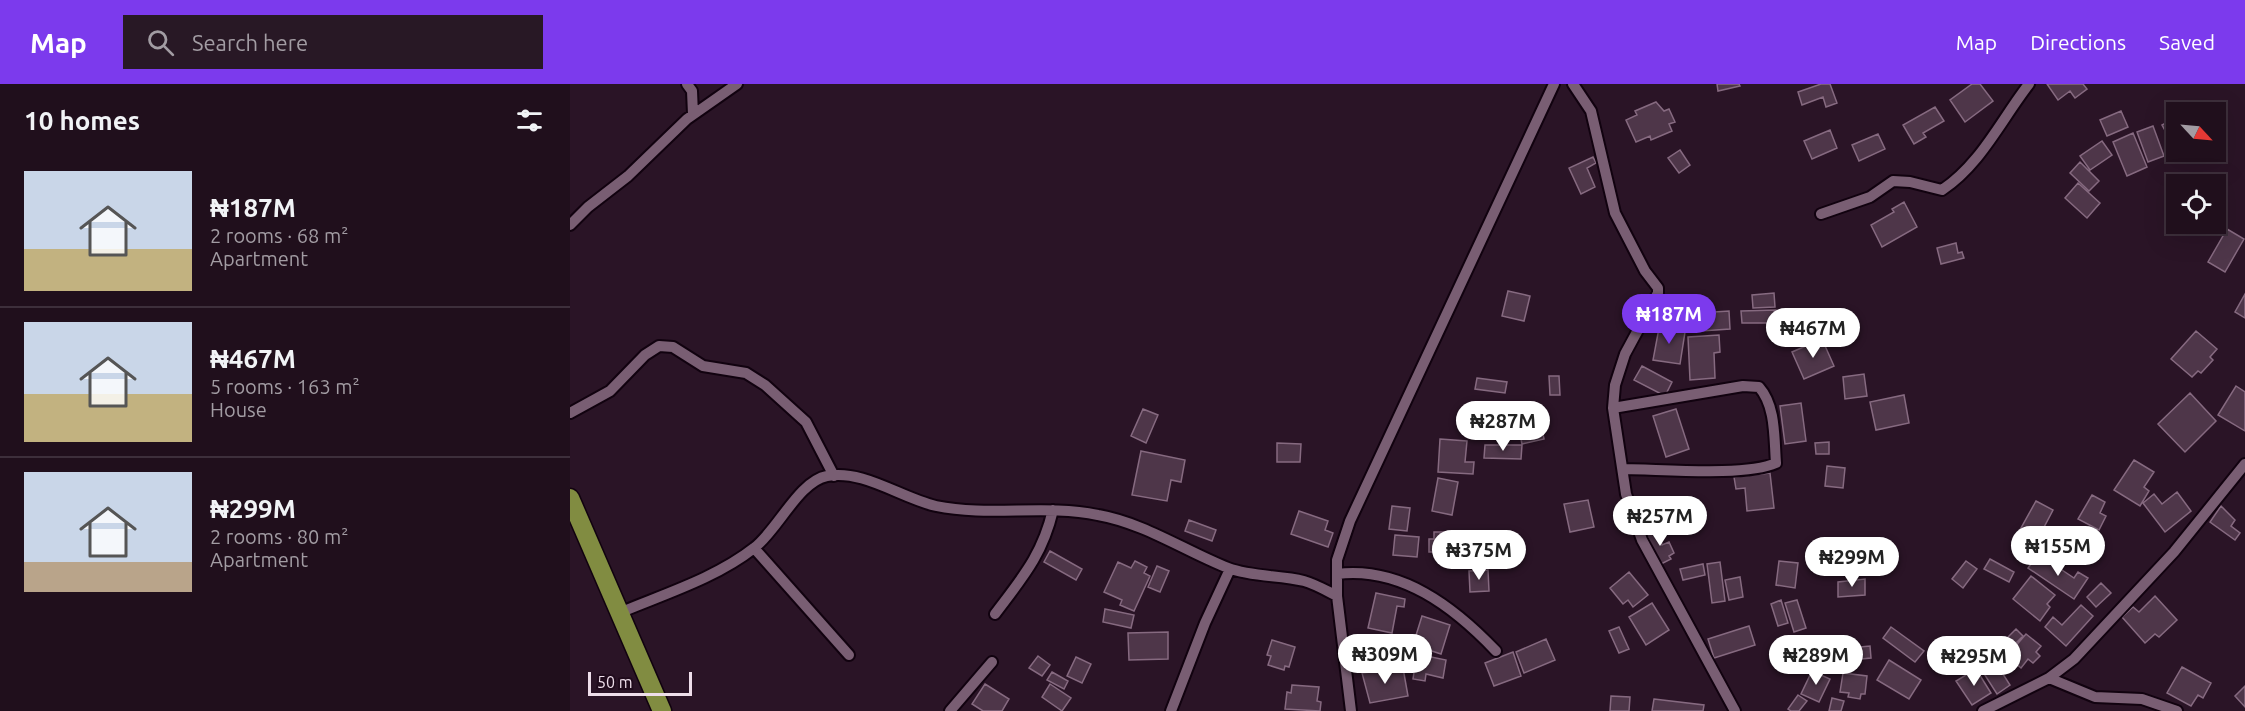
<!DOCTYPE html>
<meta charset="utf-8">
<style>
:root{--surface:#200f1c;--page:#281825;--text:#f1f3f6;--muted:#a29ca3;--line:#3d2f3b;--accent:#7c3aed}
body{margin:0;font-family:Ubuntu,sans-serif;background:var(--page);color:var(--text);height:100vh;display:flex;flex-direction:column;font-size:22px;white-space:nowrap}
*{box-sizing:border-box;margin:0}
p{font-size:20px;color:var(--muted)}
.icon{flex:none;width:33px;height:33px;fill:none;stroke:currentColor;stroke-width:2;stroke-linecap:round;stroke-linejoin:round}
.map{position:relative;flex:1;overflow:hidden}
.panel{display:flex;flex-direction:column;background:var(--surface);width:570px}
.panel>*{flex:none}
.needle{width:39px;rotate:116deg}
.controls{position:absolute;left:1596px;top:18px;display:grid;gap:12px}
.controls a{display:grid;place-items:center;width:60px;height:60px;border-radius:0px;background:var(--surface);box-shadow:0 6px 24px #0002,0 0 0 2px var(--line);font-size:30px}
.scale{position:absolute;left:18px;bottom:15px;width:104px;box-sizing:border-box;padding-left:6px;border:3px solid #eedeea;border-top:0;font-size:16px;line-height:21px;white-space:nowrap;color:#eedeea;-webkit-text-stroke:4px #200b1c;paint-order:stroke}
.price{position:absolute;translate:-50% -51px;padding:0 14px;border-radius:21px;background:#fff;color:#222;font-size:20px;line-height:39px;filter:drop-shadow(0 2px 3px #0008)}
.price::after{content:'';position:absolute;left:50%;top:36px;width:18px;height:14px;margin-left:-9px;background:inherit;clip-path:polygon(0 0,100% 0,50% 100%)}
.price.current{background:var(--accent);color:#fff}
ul{padding:0;list-style:none}
li{display:flex;align-items:center;gap:18px;height:150px;padding:0 24px}
li+li{border-top:2px solid var(--line)}
li span{display:grid;place-items:center;flex:none;width:168px;height:120px;border-radius:0px;color:#555}
li>.icon{margin-inline-start:auto}
span .icon{width:72px;height:72px;fill:#fffc;stroke-width:1}
li b{font-size:26px}
h2{display:flex;justify-content:space-between;align-items:center;height:72px;padding:0 24px;font-size:26px}
header{display:flex;align-items:center;gap:36px;box-sizing:border-box;height:84px;padding:0 30px;background:var(--accent);color:#fff}
header strong{font-size:28px}
nav{display:flex;gap:33px;margin-inline-start:auto;font-size:21px}
.search{width:420px;height:54px;background:var(--page);display:flex;align-items:center;gap:15px;box-sizing:border-box;padding:0 21px;border-radius:0px;color:var(--muted);font-size:22px}
main{display:flex;flex:1;min-height:0}
.map>svg:first-child{display:block}
.building{fill:#4e3649;stroke:#866a80;stroke-width:1.5}
.lines{fill:none;stroke-linecap:round;stroke-linejoin:round}
.street-casing{stroke:#11020f;stroke-width:14}
.primary-casing{stroke:#11020f;stroke-width:21}
.street{stroke:#795e73;stroke-width:10}
.primary{stroke:#818c41;stroke-width:18}
</style>
<header>
<strong>Map</strong>
<div class="search"><svg class="icon" aria-label="search" viewBox="0 0 24 24"><circle cx="10" cy="10" r="6"/><path d="M15 15l6 6"/></svg>Search here</div>
<nav><a>Map</a><a>Directions</a><a>Saved</a></nav>
</header>
<main>
<section class="panel">
<h2>10 homes<svg class="icon" aria-label="filters" viewBox="0 0 24 24"><path d="M4 7h16M4 17h16"/><circle cx="9" cy="7" r="2"/><circle cx="15" cy="17" r="2"/></svg></h2>
<ul>
<li><span style="background:linear-gradient(#c9d6e8 65%,#c2b280 0)"><svg class="icon" aria-label="home" viewBox="0 0 24 24"><path d="M3 11l9-7 9 7M6 9v11h12V9"/></svg></span><div><b>₦187M</b><p>2 rooms · 68 m²</p><p>Apartment</p></div></li>
<li><span style="background:linear-gradient(#c9d6e8 60%,#c2b280 0)"><svg class="icon" aria-label="home" viewBox="0 0 24 24"><path d="M3 11l9-7 9 7M6 9v11h12V9"/></svg></span><div><b>₦467M</b><p>5 rooms · 163 m²</p><p>House</p></div></li>
<li><span style="background:linear-gradient(#c9d6e8 75%,#b9a48a 0)"><svg class="icon" aria-label="home" viewBox="0 0 24 24"><path d="M3 11l9-7 9 7M6 9v11h12V9"/></svg></span><div><b>₦299M</b><p>2 rooms · 80 m²</p><p>Apartment</p></div></li>
</ul>
</section>
<div class="map">
<svg width="1675" height="627" viewBox="0 0 1675 627">
<rect width="100%" height="100%" fill="#2a1426"/>
<path class="building" d="M1147,0h22l1,2 -22,5z
M1251,0h9l7,19 -11,4 -3,-10 -21,8 -4,-13z
M1402,0h8l13,17 -28,21 -15,-22z
M1477,0h36l4,5 -12,9 -5,-7 -12,9z
M1086,18l8,9 5,-2 6,13 -6,2 3,7 -21,9 -1,-4 -14,6 -10,-22 11,-5 -2,-4z
M1365,23l9,14 -21,12 3,4 -12,7 -11,-19z
M1551,27l7,16 -21,9 -7,-16z
M1601,36l5,10v20l-14,-25z
M1583,42l11,30 -16,6 -11,-30z
M1260,46l7,18 -25,11 -8,-18z
M1563,49l14,34 -20,9 -14,-34z
M1308,50l7,15 -26,12 -7,-16z
M1532,57l10,14 -22,15 -10,-14z
M1110,66l10,15 -11,8 -11,-15z
M1023,73l3,6 -9,5 8,19 -14,7 -12,-26z
M1510,78l19,19 -10,10 -19,-18z
M1508,99l22,20 -13,15 -22,-20z
M1334,118l13,25 -35,20 -11,-22 23,-13 -2,-3z
M1657,145l17,10 -19,33 -17,-10z
M1386,159l2,10 4,-1 2,6 -23,6 -4,-16z
M938,207l22,5 -6,25 -22,-5z
M1204,209l1,14 -22,1 -1,-13z
M1675,210v24l-10,-6z
M1206,226l1,13h-35l-1,-12z
M1159,227l1,18 -29,2 -2,-18z
M1097,239l9,2 -1,5 10,2 -5,32 -27,-4 6,-32 7,1z
M1626,247l21,18 -7,8 3,3 -12,13 -3,-2 -6,6 -21,-18z
M1149,251l1,17 -6,1 1,25 -25,2 -2,-43z
M1252,255l12,27 -30,13 -12,-27z
M1072,282l30,16 -7,14 -31,-16z
M1294,290l3,22 -22,3 -2,-22z
M979,292h10l1,19h-10z
M907,294l30,4 -2,11 -30,-4z
M1666,302l9,6v39l-27,-16z
M1620,309l26,28 -31,31 -27,-28z
M1334,311l5,28 -33,7 -6,-28z
M1231,319l5,38 -21,3 -5,-38z
M573,325l15,6 -12,28 -15,-7z
M1106,325l13,40 -23,8 -13,-41z
M972,345l2,10 -22,5 -2,-10z
M870,355l27,2 -2,21h9l-1,12 -35,-2z
M1259,358v12h-13l-1,-11z
M707,359l24,1 -1,18h-23z
M915,361h37l-1,14 -37,-1z
M571,367l44,9 -4,22 -10,-2 -4,21 -35,-6z
M1564,376l20,12 -10,15 5,4 -9,15 -26,-16z
M1257,382l18,2 -2,20 -18,-2z
M1200,389l4,35 -27,3 -2,-23 -9,1 -2,-12z
M868,394l20,4 -6,33 -20,-4z
M1607,408l14,19 -26,21 -22,-29 11,-9 8,10z
M1522,411l13,7 -5,11 6,3 -7,14 -21,-11z
M1018,416l6,27 -24,5 -6,-28z
M1466,417l17,9 -12,23 8,5 -7,13 -26,-14z
M822,422l18,2 -3,23 -18,-2z
M1651,422l14,14 -4,6 9,7 -5,7 -25,-18z
M729,427l29,10 -3,9 8,3 -5,14 -37,-13z
M619,436l27,10 -4,11 -27,-10z
M1101,436l6,9 -7,4 -5,-9z
M1082,444l3,6 4,-2 3,13 7,-3 5,11 -5,3 2,3 -10,5 -16,-32z
M864,448h35l-1,26 -33,-1v-5h-6v-13h5z
M825,451l24,2 -2,20 -24,-2z
M480,467l32,18 -6,11 -32,-18z
M1468,470l36,24 4,-6 10,6 -14,21 -46,-31z
M1420,475l24,13 -5,10 -25,-13z
M565,477l12,6 -3,6 6,3 -16,35 -14,-6 2,-5 -18,-8 14,-30 13,6z
M1209,477l19,2 -3,25 -19,-3z
M1396,477l11,8 -14,19 -11,-9z
M1150,478l5,39 -13,2 -5,-39z
M1133,480l2,11 -22,5 -3,-11z
M587,482l12,5 -9,21 -12,-5z
M918,486l1,21 -19,1 -1,-21z
M1059,488l19,23 -15,12 -5,-7 -5,4 -13,-16z
M1461,492l24,19 -8,9 3,3 -10,14 -27,-22z
M1170,493l3,20 -14,3 -4,-20z
M1295,495v16l-27,2v-15z
M1531,499l10,10 -15,14 -9,-10z
M806,509l29,6 -1,8 -7,-1 -5,27 -24,-5z
M1585,512l22,24 -18,17 -4,-3 -10,9 -23,-26 11,-10 6,5z
M1211,516l7,23 -10,3 -7,-22z
M1227,516l9,28 -12,4 -9,-29z
M1082,519l17,27 -23,15 -17,-28z
M1511,521l12,11 -27,30 -21,-19 8,-10 9,8z
M535,525l29,6 -3,13 -28,-6z
M852,532l28,9 -9,29 -28,-9z
M1179,542l6,19 -41,13 -6,-19z
M1049,543l10,22 -10,4 -10,-22z
M1321,543l33,24 -9,11 -32,-24z
M1446,545l7,7 -18,18 -7,-7z
M598,548v27l-39,1 -1,-27z
M1456,550l15,12 -5,6 4,4 -7,7 -5,-4 -7,9 -14,-12z
M802,555l22,1 -1,21 -22,-1z
M976,555l9,21 -31,13 -8,-21z
M702,556l23,7 -6,20 -4,-1 -1,4 -16,-5 3,-9 -4,-1z
M1387,560l6,7 -13,13 -7,-6z
M1300,562l1,12 -31,3 -2,-12z
M943,568l8,24 -27,10 -9,-23z
M842,569l34,7 -3,18 -17,-4 -1,7 -12,-2 2,-13 -6,-1z
M468,572l12,9 -8,11 -13,-8z
M506,573l15,7 -9,19 -15,-7z
M1319,576l32,20 -12,19 -32,-19z
M1424,576l16,25 -13,9 -16,-25z
M1612,583l29,16 -8,15 -5,-3 -7,11 -24,-13z
M833,584l5,28 -38,7 -8,-30z
M1406,585l15,24 -19,12 -16,-24z
M1242,587l18,8 -11,23 -18,-8z
M482,588l16,9 -4,8 -17,-9z
M1273,589l24,3 -2,18h-4l-1,5 -12,-2 1,-4 -9,-1z
M415,600l24,15 -7,12h-19l-11,-7z
M480,600l21,14 -9,13 -20,-14z
M722,601l27,2 -2,14 4,1 -1,9 -35,-2 2,-17 4,1z
M1675,602v21l-10,-11z
M1228,611l9,6 -8,10h-8l-3,-2z
M1041,612l19,1 -1,14h-19z
M1262,614l12,3 -3,10h-12z
M1084,615l50,6 -1,6h-51z"/>
<g class="lines">
<defs>
<path id="street" d="M117,0l5,7 1,23
M1003,0l18,27 24,102 30,58 13,17v5l-33,61 -10,31 -2,23 13,86 16,46 93,171
M1251,130l49,-17 23,-16 17,1 32,8c39,-26 59,-70 87,-106
M0,141l18,-18 40,-31 59,-57 50,-35
M1043,324l130,-22 16,1c17,19 15,51 17,76 -31,14 -116,6 -153,6
M0,329l40,-22 35,-36 14,-9 14,1 30,19 43,7 19,12 41,37 28,54
M184,464l95,107
M767,490c64,-8 117,33 159,77
M49,529c45,-19 97,-35 135,-65 23,-17 45,-67 73,-72 36,-7 74,22 109,30 53,11 109,-2 162,9 46,8 87,36 130,53 24,9 52,7 76,13 11,3 23,10 33,15
M425,530c27,-36 47,-58 58,-104
M1479,594l46,19 47,2 35,12
M380,627l42,-49
M601,627l34,-88 25,-54
M781,627l-14,-115v-36l13,-39 204,-437
M1413,627l66,-33 25,-19 100,-107 71,-88"/>
<path id="primary" d="M0,414l92,213"/>
</defs>
<use href="#street" class="street-casing"/>
<use href="#primary" class="primary-casing"/>
<use href="#street" class="street"/>
<use href="#primary" class="primary"/>
</g>
</svg>
<div class="controls">
<a><svg class="needle" viewBox="-14 -14 28 28"><path d="M0-13l5 13h-10z" fill="#e53935"/><path d="M0 13l5-13h-10z" fill="#a29ca3"/></svg></a>
<a><svg class="icon" aria-label="locate" viewBox="0 0 24 24"><circle cx="12" cy="12" r="6"/><path d="M12 2v4M12 18v4M2 12h4M18 12h4"/></svg></a>
</div>
<div class="scale">50 m</div>
<b class="price current" style="left:1099px;top:261px">₦187M</b>
<b class="price" style="left:1243px;top:275px">₦467M</b>
<b class="price" style="left:933px;top:368px">₦287M</b>
<b class="price" style="left:1090px;top:463px">₦257M</b>
<b class="price" style="left:1488px;top:493px">₦155M</b>
<b class="price" style="left:909px;top:497px">₦375M</b>
<b class="price" style="left:1282px;top:504px">₦299M</b>
<b class="price" style="left:815px;top:601px">₦309M</b>
<b class="price" style="left:1246px;top:602px">₦289M</b>
<b class="price" style="left:1404px;top:603px">₦295M</b>
</div>
</main>
